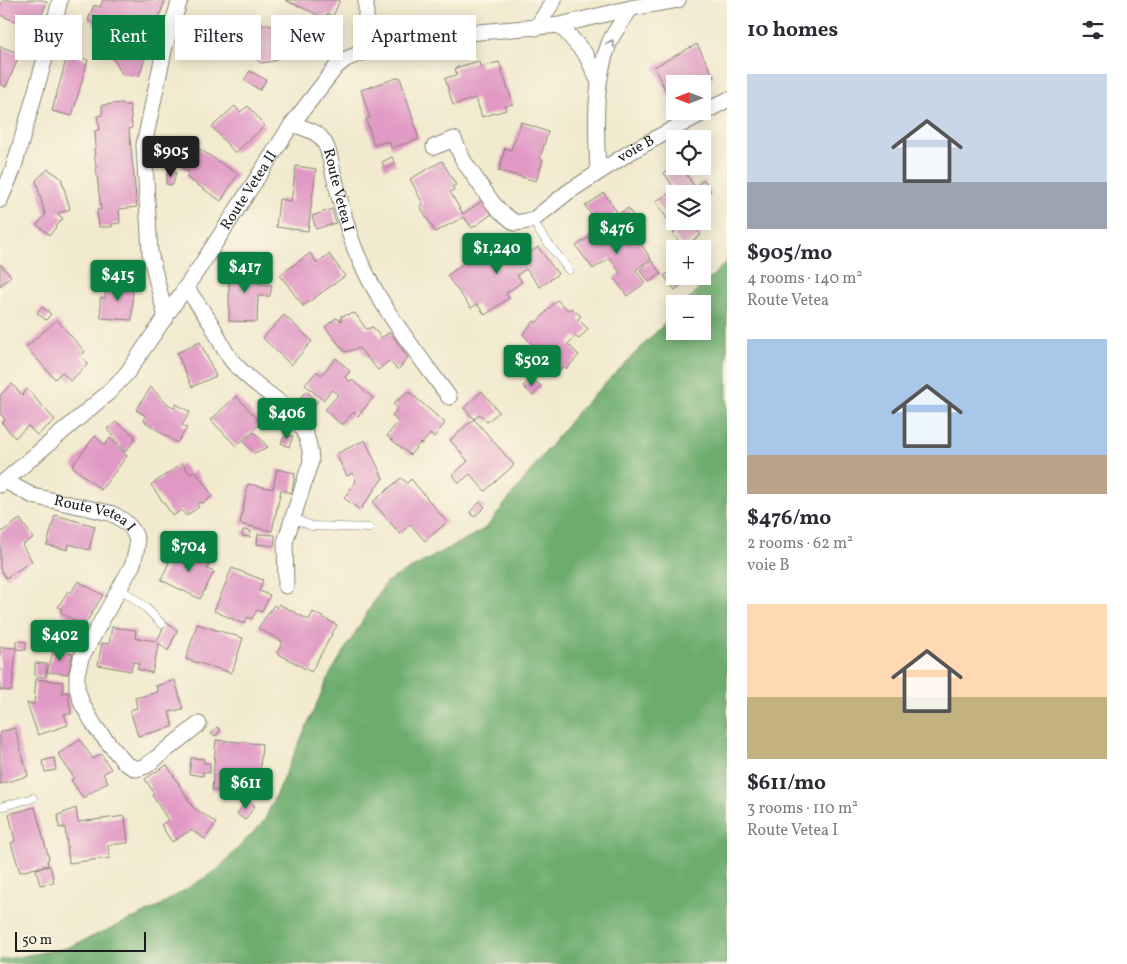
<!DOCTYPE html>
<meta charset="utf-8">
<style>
:root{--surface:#fff;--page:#f7f7f7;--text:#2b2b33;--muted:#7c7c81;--accent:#0b8043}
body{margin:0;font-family:Vollkorn,serif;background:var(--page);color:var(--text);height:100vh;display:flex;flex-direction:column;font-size:19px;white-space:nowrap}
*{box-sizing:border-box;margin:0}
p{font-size:16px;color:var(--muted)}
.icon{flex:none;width:28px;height:28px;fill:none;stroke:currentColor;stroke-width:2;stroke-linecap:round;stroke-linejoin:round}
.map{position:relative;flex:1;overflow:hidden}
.side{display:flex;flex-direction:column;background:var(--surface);width:400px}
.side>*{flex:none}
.hud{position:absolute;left:15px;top:15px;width:475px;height:45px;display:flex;gap:10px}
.needle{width:32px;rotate:270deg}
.fabs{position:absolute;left:666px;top:75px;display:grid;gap:10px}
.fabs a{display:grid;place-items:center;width:45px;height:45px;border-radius:0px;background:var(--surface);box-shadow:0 2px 12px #0003;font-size:25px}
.scale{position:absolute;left:15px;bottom:12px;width:131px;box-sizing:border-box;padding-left:5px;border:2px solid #1c1c1c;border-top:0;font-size:14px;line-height:18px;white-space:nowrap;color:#1c1c1c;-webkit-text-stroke:4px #fcf5e5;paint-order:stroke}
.price{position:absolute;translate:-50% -42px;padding:0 11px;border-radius:5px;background:var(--accent);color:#fff;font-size:16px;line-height:32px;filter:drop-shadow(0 1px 2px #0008)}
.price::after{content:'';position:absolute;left:50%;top:30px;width:15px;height:11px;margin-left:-8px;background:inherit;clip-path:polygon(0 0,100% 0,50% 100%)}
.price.active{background:#222;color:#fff}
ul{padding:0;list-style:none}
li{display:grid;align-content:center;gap:10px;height:265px;padding:0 20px}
li span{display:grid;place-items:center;height:155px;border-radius:0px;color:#555}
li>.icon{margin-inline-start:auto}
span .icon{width:90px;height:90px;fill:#fffc;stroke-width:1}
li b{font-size:21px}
h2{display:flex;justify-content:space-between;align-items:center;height:60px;padding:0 20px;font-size:21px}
.chip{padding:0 18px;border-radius:0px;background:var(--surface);box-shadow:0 2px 12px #0003;font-size:18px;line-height:45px}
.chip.active{background:var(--accent);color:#fff}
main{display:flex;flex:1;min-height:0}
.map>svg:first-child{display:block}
.forest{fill:#6cac6d;stroke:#446444}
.building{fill:#e098c4}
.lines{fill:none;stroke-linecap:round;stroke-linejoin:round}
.service-casing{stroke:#868375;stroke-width:9}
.minor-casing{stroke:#868375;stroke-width:17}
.service{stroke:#fff;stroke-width:8}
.minor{stroke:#fff;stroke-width:15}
.oneway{stroke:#999}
.labels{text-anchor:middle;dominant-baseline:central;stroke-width:4;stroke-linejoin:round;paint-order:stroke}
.street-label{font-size:15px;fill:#1c1c1c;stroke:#fcf5e5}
</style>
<main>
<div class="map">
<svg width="727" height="964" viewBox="0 0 727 964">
<rect width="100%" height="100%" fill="#fcf5e5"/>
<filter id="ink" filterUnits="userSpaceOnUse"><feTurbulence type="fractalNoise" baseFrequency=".02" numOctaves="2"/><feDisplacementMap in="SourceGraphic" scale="10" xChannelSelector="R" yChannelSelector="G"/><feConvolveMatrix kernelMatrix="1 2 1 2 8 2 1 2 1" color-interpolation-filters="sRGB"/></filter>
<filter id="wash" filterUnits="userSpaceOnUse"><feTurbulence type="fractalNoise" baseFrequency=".0096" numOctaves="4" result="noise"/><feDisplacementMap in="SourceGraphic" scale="20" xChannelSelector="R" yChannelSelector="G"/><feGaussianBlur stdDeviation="1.12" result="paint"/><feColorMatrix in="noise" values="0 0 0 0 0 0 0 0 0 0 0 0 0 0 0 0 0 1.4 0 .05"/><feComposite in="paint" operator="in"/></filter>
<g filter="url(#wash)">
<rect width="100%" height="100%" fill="#f1eace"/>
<path class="forest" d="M727,261v703h-727v-4l67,-12 87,-39 63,-39 47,-49 66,-147 56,-92 100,-54 90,-115 99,-100v18h27v-27h-18z"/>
<g id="blocks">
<path class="building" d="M3,0h40l4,2 -9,22 -12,-5 -2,6 -24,-10v-8z
M103,0h62l-26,76 -17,-2 -29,-51 -5,-3 6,-15 6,2z
M285,0h55l-7,16 -6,-2 -2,4z
M268,24l13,8 3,16 -9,13 -14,2 -13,-9 -3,-15 9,-13z
M308,41l10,6 -5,9 -11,-6z
M697,44l17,33 -15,7h-6l-3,-6 -6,3 1,3h-10v10l-6,3 -15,-30z
M0,46l20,8 -14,33 -6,-3z
M68,53l20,7 -16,56 -20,-5z
M479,61l1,6 19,-5 14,42 -8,2 1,4 -24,7 -6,-19 -23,7 -8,-27 12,-3 -2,-7z
M250,71l16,9 -6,10 -16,-10z
M400,77l19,62 -28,9 -2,-7 -15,4 -8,-26 4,-1 -9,-28z
M123,103v2h7l2,23 -3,1 8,78 -18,2 1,14 -8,1v3h-13l-2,-17h4l-7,-61 2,-1 -1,-17 5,-2 -3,-13 5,-1v-10z
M235,106l5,6 8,-6 17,20 -30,27 -23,-26z
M521,122l27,10 -8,26 3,2 -7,21 -37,-10 6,-23 6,2z
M195,146l43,28 -17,27 -35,-24 3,-5 -8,-5z
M392,157l4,7 -11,5 -3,-7z
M442,161l14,24 -4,2 2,3 -4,2 13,22 20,-14 9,14 -20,14 -8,-11 -29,15 -15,-26 3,-2 -13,-25z
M296,166l20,3 -8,62 -32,-4 3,-28 12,2z
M674,166h7l18,28h-24v27h27v-9l7,10 -12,8 4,5 -14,9 -1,-1 -4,2 -9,-11 2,-2 -19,-31 19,-11 -11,-17z
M48,169l13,9 9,31 -13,5 6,4 -13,17 -13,-10 8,-10 -9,-35z
M168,171l8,1 -3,13 -7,-1z
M704,180l7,11 -6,4 -7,-11z
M604,193l13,19 -18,13 -14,-19z
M628,208l13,19 -8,5 -13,-19z
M332,209l4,14 -20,6 -4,-13z
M613,220l12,17 8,-5 18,27 -15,11 9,13 -18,13 -13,-18 6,-5 -10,-15 -17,11 -17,-23z
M497,238l19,25 22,-16 20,27 -18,13 -14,-18 -9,6 5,7 -16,11 3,5 -24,17 -8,-11 -6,4 -24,-32z
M310,253l7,10 12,-9 16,22 -42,30 -23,-31z
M652,261l9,13 -12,8 -9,-12z
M0,264l11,12 -11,10z
M229,268l31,1 -1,15 13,1 -2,11h-12l-1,26 -28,-1z
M671,271l10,14 -6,5 -11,-14z
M106,284h27l-1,36 -31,-2 -1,-20h5z
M557,300l11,10 3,-2 10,8 -3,3 10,10 -9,10 -4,-3 -7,8 11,11 -13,14 -3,-2 -4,4 -14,-13 -2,1 -9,-8 2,-2 -13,-15 11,-13 2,2z
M42,307l9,7 -5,6 -9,-7z
M355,313l11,16 7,-2 8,11 9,-6 18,26 -10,12 -9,-9 -11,9 -19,-22 -14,4 -20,-25 11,-9 5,3v-5z
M284,315l28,26 -21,24 -28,-27z
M57,320l28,32 -4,4 7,8 -18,17 -8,-9 -7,7 -29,-32z
M200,342l16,34 -24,11 -15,-34z
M336,358l14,13 -5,6 5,5 2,-2 21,18 -15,18 -4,-4 -12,13 -17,-15 13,-15 -6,-5 -9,10 -18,-15 12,-14 4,4z
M534,380l7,6 -8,10 -10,-10 6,-5z
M12,384l10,11 5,-6 28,31 -18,15 -9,-9 -13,12 -13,-15 3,-3 -5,-7v-18z
M151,387l13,14 10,7 2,-4 14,8 -8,13 5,3 -10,15 -33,-22 2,-5 -10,-6z
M306,391l12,10 -6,7 -12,-10z
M408,391l37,32 -11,14 -4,-3 -8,10 -2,-1 -10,12 -23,-19 11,-14 -6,-6 6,-8 -5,-4z
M482,391l17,21 -12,10 -7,-8 -6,5 40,46 -29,26 -15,-17 -11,9 -6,-8 15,-14 -18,-21 24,-21 -10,-11z
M236,396l25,27 -25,23 -25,-26z
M116,422l18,13 1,5 -10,12 -18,-23z
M254,432l14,15 -14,6 -11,-11z
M285,435l8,1 -4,11 -8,-4z
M95,436l10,9 5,-7 17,18 -26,34 -29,-24z
M365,440l18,38 -23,32 -16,-12 12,-17 -3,-8 -6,3 -11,-22z
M182,463l8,11 5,-3 18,25 -10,7 -2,-1 -4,2 2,3 -13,9 -5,-6 -8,6 -22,-31z
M277,469l18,4 -3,20 -11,-3 -9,41 -32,-7 8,-40 25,5z
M401,478l6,5 4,-4 36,43 -22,19 -15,-17 -10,10 -27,-32z
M480,502l5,5 -11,10 -4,-5z
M55,515l40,11 -6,24 -20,-6 -1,6 -21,-5z
M20,519l13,19 -11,7 10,16 -26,17 -6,-9v-36z
M243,530l8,1 -1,6 -8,-1z
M258,534l17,1 -1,11 -17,-2z
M182,548l29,12 -4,9 7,3 -14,27 -39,-19 10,-22 6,2z
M232,568l31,12 -4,11 11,4 -8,17 -5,-2 -5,9 -4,-2 -4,7 -30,-13z
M78,581l25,14 -19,31 -24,-14 2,-3 -4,-2 10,-16 3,2z
M279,604l30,16 4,-8 24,13 -26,47 -34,-19 6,-11 -25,-14 16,-23 3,3z
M166,622l11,9 -9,20 -9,-8 -7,30 -15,-4 2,-6 -6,-1 -2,9 -33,-6 4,-22 7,1 3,-17 24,3 -1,8 22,3z
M197,624l46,14 -11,35 -46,-14z
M16,641l10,1v8l-10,-1 -4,42 -12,-1v-43l16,1z
M54,649l19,5 -5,20 -21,-2z
M35,663l12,1 -1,13 -11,-1z
M36,679l27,3 -1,11 6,-1 3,22h-7l4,11 -30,10 -11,-32 7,1z
M175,680l8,29 -14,3 4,15 -35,9 -8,-26 7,-2 -2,-10 23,-6 -2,-6z
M217,727l4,3 -5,6 -5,-2z
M15,728l13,48 -28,8v-52z
M80,740l13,19 8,-5 10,15 -8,5 5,8 -25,16 -12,-18 3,-2 -16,-24z
M216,740l46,4 -4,50 -46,-4z
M54,758l2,12 -11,2 -3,-11z
M191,758l13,1v4h6v10l-7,-1v4l-14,-2z
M167,765l26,42 23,16 -11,16 -14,-9 -19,12 -11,-17 7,-5 -16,-25 2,-2 -9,-14z
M247,800l8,6 -10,14 -8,-6z
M35,807l14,52 -2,1 1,5 -28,7 -9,-29 4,-2 -6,-27z
M76,808l2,14 47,-6 3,27 -20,2 2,13 -41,5 -4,-36 -6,1 -1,-13z
M50,866l4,16 -14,3 -4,-16z"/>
</g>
</g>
<g filter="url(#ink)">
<use href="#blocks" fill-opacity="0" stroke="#868375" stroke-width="1"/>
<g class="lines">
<defs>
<path id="service" d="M533,220l8,14 28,36
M292,518l20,8 57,2
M120,588l26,20 16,16
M0,807l33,-9"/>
<g id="minor">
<path d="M366,0v16l8,32"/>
<path d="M560,25l26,30 12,25"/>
<path d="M536,28l18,-28"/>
<path id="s1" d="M292,124c11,4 23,6 30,15 7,9 9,22 11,33 7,26 12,52 22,77 22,55 60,101 94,148"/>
<path id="s2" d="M434,147l20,-8 9,21 29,42 8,9 15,12 18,-3 35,-28 64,-41 95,-51"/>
<path d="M598,172c-2,-44 -5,-89 12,-131 5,-11 14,-22 21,-33"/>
<path d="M0,200l13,-30 33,-115 14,-55"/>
<path d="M186,287c9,14 20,27 28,42 6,11 10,23 19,33 30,36 76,45 78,99l-26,81 1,44"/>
<path d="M166,318l-16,-65 -6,-108 21,-99 15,-46"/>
<path id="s3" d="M5,481l28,15 77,17c14,6 28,17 27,34 -1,5 -3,11 -4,17l-52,94 -4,16v14l5,16 14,24 29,35 11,6 10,-3 53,-42"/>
<path id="s4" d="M0,485l108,-92 19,-20 74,-108 91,-141 44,-57 10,-8 28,-11 54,-10 51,-6 81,-7 71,-17 47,-8"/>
</g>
</defs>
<use href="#service" class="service-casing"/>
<use href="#minor" class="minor-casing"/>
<use href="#service" class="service"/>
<use href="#minor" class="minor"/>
</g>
<defs><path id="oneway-chevron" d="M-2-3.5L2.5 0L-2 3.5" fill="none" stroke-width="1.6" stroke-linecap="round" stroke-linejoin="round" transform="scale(1.25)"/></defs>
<use class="oneway" href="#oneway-chevron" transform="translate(611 43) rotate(-67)"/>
</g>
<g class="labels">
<g class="street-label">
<text stroke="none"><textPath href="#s2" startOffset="270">voie B</textPath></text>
<text stroke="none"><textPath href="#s1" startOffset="88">Route Vetea I</textPath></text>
<text stroke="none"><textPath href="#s4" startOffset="389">Route Vetea II</textPath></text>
<text stroke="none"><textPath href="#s3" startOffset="96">Route Vetea I</textPath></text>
</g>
</g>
</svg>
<div class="fabs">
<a><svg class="needle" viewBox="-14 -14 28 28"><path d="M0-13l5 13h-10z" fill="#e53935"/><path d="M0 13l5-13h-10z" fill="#7c7c81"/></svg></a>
<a><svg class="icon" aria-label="locate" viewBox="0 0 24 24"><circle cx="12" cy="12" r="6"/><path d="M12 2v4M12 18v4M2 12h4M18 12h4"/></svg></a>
<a><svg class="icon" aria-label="layers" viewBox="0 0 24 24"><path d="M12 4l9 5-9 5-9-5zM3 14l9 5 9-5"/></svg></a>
<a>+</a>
<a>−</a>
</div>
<div class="scale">50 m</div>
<b class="price active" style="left:171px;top:178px">$905</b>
<b class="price" style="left:617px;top:255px">$476</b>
<b class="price" style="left:497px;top:275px">$1,240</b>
<b class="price" style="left:245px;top:294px">$417</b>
<b class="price" style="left:118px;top:302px">$415</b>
<b class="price" style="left:532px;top:387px">$502</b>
<b class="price" style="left:287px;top:440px">$406</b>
<b class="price" style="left:189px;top:573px">$704</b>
<b class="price" style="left:60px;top:662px">$402</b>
<b class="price" style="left:246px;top:810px">$611</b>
<div class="hud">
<a class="chip">Buy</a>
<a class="chip active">Rent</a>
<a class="chip">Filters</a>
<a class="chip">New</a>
<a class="chip">Apartment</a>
</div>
</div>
<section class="side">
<h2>10 homes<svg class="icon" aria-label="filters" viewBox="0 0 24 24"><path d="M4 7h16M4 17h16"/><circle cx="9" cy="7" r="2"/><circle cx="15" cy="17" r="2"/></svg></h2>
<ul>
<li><span style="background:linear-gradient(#c9d6e8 70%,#9aa5b1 0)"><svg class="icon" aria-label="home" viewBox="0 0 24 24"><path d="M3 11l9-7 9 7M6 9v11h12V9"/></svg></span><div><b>$905/mo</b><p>4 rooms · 140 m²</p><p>Route Vetea</p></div></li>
<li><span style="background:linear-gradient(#a9c7e8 75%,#b9a48a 0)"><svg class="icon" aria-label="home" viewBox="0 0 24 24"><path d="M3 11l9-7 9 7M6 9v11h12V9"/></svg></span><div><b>$476/mo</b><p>2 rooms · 62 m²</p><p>voie B</p></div></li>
<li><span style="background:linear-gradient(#ffd9b3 60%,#c2b280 0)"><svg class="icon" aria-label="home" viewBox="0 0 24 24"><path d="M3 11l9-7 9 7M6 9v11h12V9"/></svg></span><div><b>$611/mo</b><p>3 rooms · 110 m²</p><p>Route Vetea I</p></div></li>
</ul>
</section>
</main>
